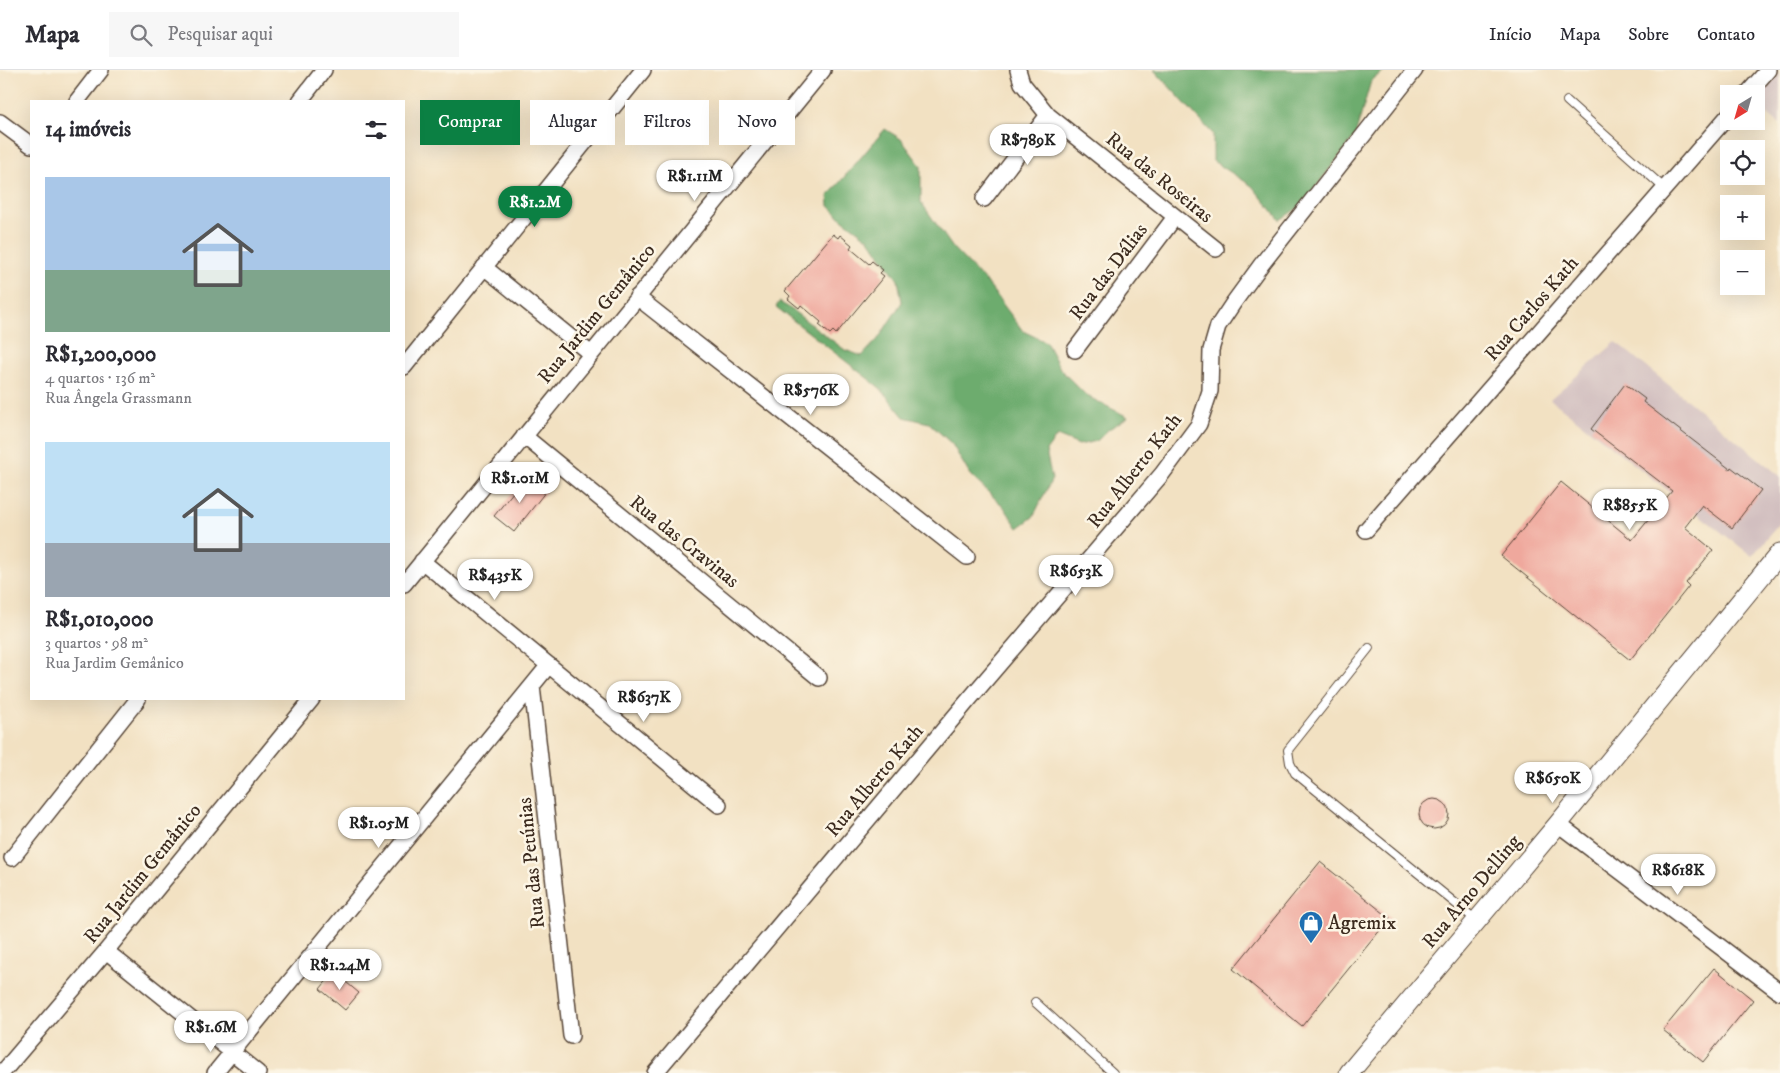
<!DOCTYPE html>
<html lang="pt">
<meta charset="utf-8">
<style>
:root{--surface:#fff;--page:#f7f7f7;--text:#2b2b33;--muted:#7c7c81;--line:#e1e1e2;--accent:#0b8043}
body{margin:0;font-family:"IM FELL DW Pica",serif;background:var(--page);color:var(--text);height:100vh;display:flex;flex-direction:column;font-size:19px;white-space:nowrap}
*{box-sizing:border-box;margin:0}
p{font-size:16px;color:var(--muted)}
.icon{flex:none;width:28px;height:28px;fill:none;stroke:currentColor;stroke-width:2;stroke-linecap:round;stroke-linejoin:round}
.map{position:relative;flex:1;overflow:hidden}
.side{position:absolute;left:30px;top:30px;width:375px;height:600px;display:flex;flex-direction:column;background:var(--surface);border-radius:0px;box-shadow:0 5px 20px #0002}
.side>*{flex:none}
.guide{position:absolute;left:420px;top:30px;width:475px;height:45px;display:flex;gap:10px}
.needle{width:32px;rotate:217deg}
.controls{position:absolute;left:1720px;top:15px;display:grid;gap:10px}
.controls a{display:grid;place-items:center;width:45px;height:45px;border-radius:0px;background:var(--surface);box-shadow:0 5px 20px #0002;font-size:25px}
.price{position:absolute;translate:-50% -42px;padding:0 11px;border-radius:18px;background:#fff;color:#222;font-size:16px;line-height:32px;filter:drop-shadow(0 1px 2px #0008)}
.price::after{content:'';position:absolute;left:50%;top:30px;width:15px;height:11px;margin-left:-8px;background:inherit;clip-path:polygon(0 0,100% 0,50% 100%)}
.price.active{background:var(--accent);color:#fff}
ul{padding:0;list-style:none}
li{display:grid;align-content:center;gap:10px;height:265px;padding:0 15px}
li span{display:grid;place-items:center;height:155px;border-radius:0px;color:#555}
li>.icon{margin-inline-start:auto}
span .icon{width:90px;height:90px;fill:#fffc;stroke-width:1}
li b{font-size:21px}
h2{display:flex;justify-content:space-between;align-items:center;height:60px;padding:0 15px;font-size:21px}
.tag{padding:0 18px;border-radius:0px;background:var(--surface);box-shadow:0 5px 20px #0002;font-size:18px;line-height:45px}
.tag.active{background:var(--accent);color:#fff}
header{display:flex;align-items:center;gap:30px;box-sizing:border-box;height:70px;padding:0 25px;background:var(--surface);border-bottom:1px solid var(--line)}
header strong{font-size:24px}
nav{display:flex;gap:28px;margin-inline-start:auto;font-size:18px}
.search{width:350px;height:45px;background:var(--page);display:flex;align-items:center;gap:12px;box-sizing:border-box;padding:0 18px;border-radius:0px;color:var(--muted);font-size:19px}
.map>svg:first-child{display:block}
.industrial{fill:#d2bfc0}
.forest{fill:#6dac6e;stroke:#546b46}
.building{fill:#efa89d}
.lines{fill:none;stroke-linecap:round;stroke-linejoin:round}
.service-casing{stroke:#564537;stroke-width:10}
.minor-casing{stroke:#564537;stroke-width:18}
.tertiary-casing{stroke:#564537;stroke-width:21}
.service{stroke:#fff;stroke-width:8}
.minor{stroke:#fff;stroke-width:15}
.tertiary{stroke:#fff;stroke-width:19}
.labels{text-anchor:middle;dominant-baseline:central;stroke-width:5;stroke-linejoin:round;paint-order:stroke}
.street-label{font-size:20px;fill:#3b2a1e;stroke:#fcf5e5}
.poi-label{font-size:20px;fill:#3b2a1e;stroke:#fcf5e5;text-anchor:start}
</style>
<header>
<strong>Mapa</strong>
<div class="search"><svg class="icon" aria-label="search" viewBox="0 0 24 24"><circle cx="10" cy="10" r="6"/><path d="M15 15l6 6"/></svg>Pesquisar aqui</div>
<nav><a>Início</a><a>Mapa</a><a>Sobre</a><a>Contato</a></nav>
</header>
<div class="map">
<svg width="1780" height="1003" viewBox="0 0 1780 1003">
<rect width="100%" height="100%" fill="#fcf5e5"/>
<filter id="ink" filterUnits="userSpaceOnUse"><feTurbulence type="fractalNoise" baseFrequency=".02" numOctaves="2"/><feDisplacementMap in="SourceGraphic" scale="10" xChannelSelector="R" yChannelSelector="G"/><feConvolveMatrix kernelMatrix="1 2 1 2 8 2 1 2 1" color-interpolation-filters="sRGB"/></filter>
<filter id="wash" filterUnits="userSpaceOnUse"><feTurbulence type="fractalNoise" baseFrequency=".0096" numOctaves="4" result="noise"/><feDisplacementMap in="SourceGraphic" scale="20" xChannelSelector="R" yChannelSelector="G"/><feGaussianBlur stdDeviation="1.12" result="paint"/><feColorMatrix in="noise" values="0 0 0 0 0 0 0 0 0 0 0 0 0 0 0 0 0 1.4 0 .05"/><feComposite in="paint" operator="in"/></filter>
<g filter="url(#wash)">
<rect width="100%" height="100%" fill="#f2e1c2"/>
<path class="industrial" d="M1780,3v51l-24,-20v-3z
M1616,272l164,134v47l-28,33 -202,-157z"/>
<path class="forest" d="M1154,0h231l-14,11 -16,55 -54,70 -21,14 -28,-34 -39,-25v-27z
M885,59l16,10 20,27v36l32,46 34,35 36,48 23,11 15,28 26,26 41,21 -19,12 -12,12 -18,4 -22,-9 -11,15 6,28 -19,38 -15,11 -14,-21 -34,-32 -18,-31 -23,-21 -25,-6 -24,-29 -104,-81 3,-5 9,5 57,43 17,6 16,-17 24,-37 -4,-22 -29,-41 -26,-19 -14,-14 -1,-10z"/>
<g id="blocks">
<path class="building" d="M833,164l5,4 2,-3 12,10 -2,3 19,16 3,-3 11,9 -3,3 4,3 -48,58 -3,-3 -3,3 -11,-9 2,-3 -20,-17 -2,3 -11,-9 2,-3 -5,-5z
M1625,314l20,15 -2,3 87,67 1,-2 30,23 -29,38 -30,-23 -17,22 28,23 -27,33 3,3 -59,74 -129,-104 60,-74 71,58 40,-49 -81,-62z
M526,406l20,15 -32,41 -20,-16z
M1419 744a15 15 0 1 1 30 0a15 15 0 1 1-30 0Z
M1320,792l70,56 -88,108 -69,-57z
M1714,898l39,32 -50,62 -40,-32z
M334,902l25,21 -14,17 -25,-21z"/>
</g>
</g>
<g filter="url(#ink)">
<use href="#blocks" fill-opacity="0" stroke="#564537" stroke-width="1"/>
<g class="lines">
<defs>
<path id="service" d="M1567,31l97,87
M1369,578l-81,102 2,13 5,10 181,147
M1035,932l78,71"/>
<path id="minor" d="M1018,0l4,13 26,32 168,134
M1747,24l21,-24
M77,31l24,-31
M300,31l24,-31
M0,52l31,23
M984,129l64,-84
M484,197l107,87
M637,227l330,260
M1075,280l100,-133
M404,297l239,-297
M524,366l295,242
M1366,460l363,-415
M422,491l297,244
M404,514l419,-514
M532,616l39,350
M1558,754l222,168
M12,788l126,-159
M106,881l152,122
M2,1003l104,-122 206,-252
M215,1003l334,-408
M655,1003l311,-370 196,-229 37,-50 11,-33 1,-41 7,-24 16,-24 27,-37 154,-195"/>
<path id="tertiary" d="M1349,1003l209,-249 222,-271"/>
</defs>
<use href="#service" class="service-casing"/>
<use href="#minor" class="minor-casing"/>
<use href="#tertiary" class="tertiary-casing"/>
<use href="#service" class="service"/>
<use href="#minor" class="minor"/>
<use href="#tertiary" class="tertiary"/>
</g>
</g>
<defs>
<symbol id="shop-pin" viewBox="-11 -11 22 30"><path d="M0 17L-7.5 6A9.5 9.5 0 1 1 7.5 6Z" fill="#1f6fb2" stroke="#fcf5e5"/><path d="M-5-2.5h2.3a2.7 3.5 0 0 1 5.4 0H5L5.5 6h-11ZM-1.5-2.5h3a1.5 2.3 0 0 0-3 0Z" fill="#fff"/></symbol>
</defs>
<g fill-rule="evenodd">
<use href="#shop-pin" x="1297" y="839" width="28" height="38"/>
</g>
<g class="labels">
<g class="street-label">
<text transform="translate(1159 108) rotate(39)">Rua das Roseiras</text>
<text transform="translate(1109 202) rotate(-53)">Rua das Dálias</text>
<text transform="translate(1532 239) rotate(-49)">Rua Carlos Kath</text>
<text transform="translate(597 244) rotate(-51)">Rua Jardim Gemânico</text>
<text transform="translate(1135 401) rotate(-52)">Rua Alberto Kath</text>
<text transform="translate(684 472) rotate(39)">Rua das Cravinas</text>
<text transform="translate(875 711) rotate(-50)">Rua Alberto Kath</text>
<text transform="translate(532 793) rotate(-96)">Rua das Petúnias</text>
<text transform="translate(143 804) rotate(-51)">Rua Jardim Gemânico</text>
<text transform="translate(1472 822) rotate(-50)">Rua Arno Delling</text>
</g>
<g class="poi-label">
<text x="1328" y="853">Agremix</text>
</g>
</g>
</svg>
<div class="controls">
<a><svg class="needle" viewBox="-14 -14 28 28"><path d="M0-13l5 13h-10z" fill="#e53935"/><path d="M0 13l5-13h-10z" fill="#7c7c81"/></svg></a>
<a><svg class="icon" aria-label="locate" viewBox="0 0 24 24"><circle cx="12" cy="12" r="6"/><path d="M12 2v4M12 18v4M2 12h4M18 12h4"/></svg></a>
<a>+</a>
<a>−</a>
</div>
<b class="price" style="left:1028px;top:96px">R$789K</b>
<b class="price" style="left:695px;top:132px">R$1.11M</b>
<b class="price active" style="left:535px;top:158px">R$1.2M</b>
<b class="price" style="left:811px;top:346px">R$576K</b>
<b class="price" style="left:520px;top:434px">R$1.01M</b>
<b class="price" style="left:1630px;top:461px">R$855K</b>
<b class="price" style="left:1076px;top:527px">R$653K</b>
<b class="price" style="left:495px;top:531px">R$435K</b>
<b class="price" style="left:644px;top:653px">R$637K</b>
<b class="price" style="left:1553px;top:734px">R$650K</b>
<b class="price" style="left:379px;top:779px">R$1.05M</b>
<b class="price" style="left:1678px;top:826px">R$618K</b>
<b class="price" style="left:340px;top:921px">R$1.24M</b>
<b class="price" style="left:211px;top:983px">R$1.6M</b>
<div class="guide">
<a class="tag active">Comprar</a>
<a class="tag">Alugar</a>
<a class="tag">Filtros</a>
<a class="tag">Novo</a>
</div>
<section class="side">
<h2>14 imóveis<svg class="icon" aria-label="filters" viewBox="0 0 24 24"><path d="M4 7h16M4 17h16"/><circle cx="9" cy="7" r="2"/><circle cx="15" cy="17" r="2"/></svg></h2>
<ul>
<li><span style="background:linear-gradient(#a9c7e8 60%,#7fa58c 0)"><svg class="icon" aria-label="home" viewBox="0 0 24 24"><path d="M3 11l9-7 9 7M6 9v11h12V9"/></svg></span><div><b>R$1,200,000</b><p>4 quartos · 136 m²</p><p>Rua Ângela Grassmann</p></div></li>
<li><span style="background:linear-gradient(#bfe0f5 65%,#9aa5b1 0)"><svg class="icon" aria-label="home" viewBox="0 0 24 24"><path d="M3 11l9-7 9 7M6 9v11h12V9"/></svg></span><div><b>R$1,010,000</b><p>3 quartos · 98 m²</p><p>Rua Jardim Gemânico</p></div></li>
</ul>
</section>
</div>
